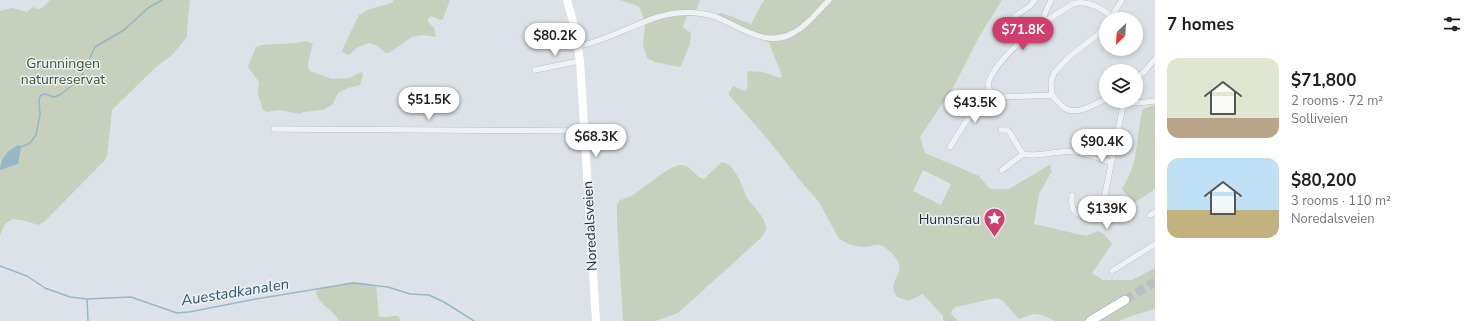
<!DOCTYPE html>
<meta charset="utf-8">
<style>
:root{--surface:#fff;--page:#f6f6f6;--text:#202124;--muted:#757577;--accent:#ce3f6d}
body{margin:0;font-family:"Nunito Sans",sans-serif;background:var(--page);color:var(--text);height:100vh;display:flex;flex-direction:column;font-size:15px;white-space:nowrap}
*{box-sizing:border-box;margin:0}
p{font-size:13px;color:var(--muted)}
.icon{flex:none;width:22px;height:22px;fill:none;stroke:currentColor;stroke-width:2;stroke-linecap:round;stroke-linejoin:round}
.map{position:relative;flex:1;overflow:hidden}
.details{display:flex;flex-direction:column;background:var(--surface);width:320px}
.details>*{flex:none}
.needle{width:26px;rotate:205deg}
.fabs{position:absolute;left:1099px;top:12px;display:grid;gap:8px}
.fabs a{display:grid;place-items:center;width:44px;height:44px;border-radius:50%;background:var(--surface);box-shadow:0 2px 6px #0003;font-size:20px}
.price{position:absolute;translate:-50% -34px;padding:0 9px;border-radius:14px;background:#fff;color:#222;font-size:13px;line-height:26px;filter:drop-shadow(0 1px 2px #0008)}
.price::after{content:'';position:absolute;left:50%;top:24px;width:12px;height:9px;margin-left:-6px;background:inherit;clip-path:polygon(0 0,100% 0,50% 100%)}
.price.current{background:var(--accent);color:#fff}
ul{padding:0;list-style:none}
li{display:flex;align-items:center;gap:12px;height:100px;padding:0 12px}
li span{display:grid;place-items:center;flex:none;width:112px;height:80px;border-radius:12px;color:#555}
li>.icon{margin-inline-start:auto}
span .icon{width:48px;height:48px;fill:#fffc;stroke-width:1}
li b{font-size:17px}
h2{display:flex;justify-content:space-between;align-items:center;height:48px;padding:0 12px;font-size:17px}
main{display:flex;flex:1;min-height:0}
.map>svg:first-child{display:block}
.green{fill:#c6d0bd;fill-rule:evenodd}
.water{fill:#97b7c7}
.lines{fill:none;stroke-linecap:round;stroke-linejoin:round}
.stream{stroke:#97b7c7;stroke-width:1.5}
.primary-tunnel{stroke:#b8bfc5;stroke-width:9;stroke-dasharray:9 4.5;stroke-linecap:butt}
.street-casing{stroke:#a2aab1;stroke-width:6}
.primary-casing{stroke:#9ca9b2;stroke-width:10}
.street{stroke:#eff2f5;stroke-width:5.5}
.secondary{stroke:#fff;stroke-width:8}
.primary{stroke:#fff;stroke-width:9}
.labels{text-anchor:middle;dominant-baseline:central;stroke-width:3;stroke-linejoin:round;paint-order:stroke}
.park-label{font-size:14px;fill:#415833;stroke:#ecf1f4}
.poi-label{font-size:14px;fill:#26323d;stroke:#ecf1f4;text-anchor:end}
.street-label{font-size:14px;fill:#26323d;stroke:#ecf1f4}
.water-label{font-size:15px;font-style:italic;fill:#305870;stroke:#ecf1f4}
</style>
<main>
<div class="map">
<svg width="1155" height="321" viewBox="0 0 1155 321">
<rect width="100%" height="100%" fill="#dce2e7"/>
<path class="green" d="M50,0h140l-2,18 -1,19 -15,18 -16,12 -44,43 -5,46 -2,4 -61,62 -6,3 -12,-4 -14,-2 -7,5 -5,11v-224l12,-3 15,4 6,-5 4,2 5,-1z
M394,0h56l-7,19 -3,1 -9,-4 -3,3v3l6,6 2,9 -13,-2 -11,2 -23,16h-3l-10,-8 -7,-2 -13,5 -7,7 -7,-3 2,-6 15,-31 11,-6 22,-6z
M620,0h80l-6,16h-7l-4,10 1,2 7,5 -1,11 -9,22 -2,1 -24,-5 -8,-4 -4,-13 2,-22 -5,-15 -2,-2z
M764,0h238l-23,37 -25,49 -34,51 5,16 54,23 11,13h19l42,-25 -1,4 2,3 -13,23 -5,30 52,12 13,-5 6,4 7,9 -20,29 11,7h29l23,-12v41l-24,7 -12,5h-64l-14,-6 -8,-1 -14,5 -17,-19 -6,-2 -40,9 -4,3 -1,4 7,7h-15v-5l-20,-22 -15,7 -11,-4c-11,-15 8,-23 1,-35 -4,-8 -14,-19 -23,-17 -4,1 -6,2 -9,2 -10,0 -19,-3 -27,-8l-20,-37 -16,-18 -33,-42 -41,-47v-2l4,-7 12,5c6,-7 0,-13 3,-20l15,1 17,6 2,-1 -1,-4 -12,-30 -3,-2 -30,-11 -20,-13 2,-3 4,-1 29,11zM923,170l28,14 -10,21 -28,-14z
M307,41l6,3 -5,19v4l2,4 22,8 17,-1 13,-6 1,3 -3,10 -12,3 -10,5 -5,11 -10,6 -20,2 -3,2 -21,-4 -12,2 -4,-2 -5,-15 1,-13 -11,-15 8,-20 5,-2 35,-2z
M1155,105v84l-21,14 -12,-14c18,-28 13,-51 21,-80z
M722,162c15,3 20,26 26,37 6,9 16,17 18,27 1,3 -2,8 -4,11l-84,76 -22,8h-33l-6,-101v-15l2,-4c4,-2 10,-4 14,-6 11,-7 36,-30 48,-30 11,0 13,12 23,14z
M353,282l12,1 11,3 3,30c6,3 12,-1 19,0l3,5h-62c-6,-12 -19,-15 -23,-28l1,-4z"/>
<path class="water" d="M19,145l2,1v2l-3,16 -18,6c0,-11 8,-21 19,-25z"/>
<g class="lines">
<path class="stream" d="M21,147l9,-4 6,-8 4,-20 -1,-16 2,-4 4,-1 9,3 6,-2 20,-16 15,-32 29,-17 24,-22 14,-8
M0,266l27,10 18,12 25,9 17,2 44,-2 46,16 12,-1 67,-13 97,-16 35,4 22,7 19,1 15,7 30,19
M87,299l1,22
M949,321h1"/>
<path class="primary-tunnel" d="M1125,300l30,-18"/>
<defs>
<path id="street" d="M1015,16l15,-10 5,-6
M1110,19l12,-19
M1044,24v-8l7,-16
M1106,25l-10,11 -27,21 -15,16 -3,9 1,13c4,5 8,10 14,14 12,6 29,-5 40,-10
M579,46c33,-6 64,-29 98,-33 13,-1 27,0 39,4 24,10 51,31 77,16 14,-7 25,-22 36,-33
M535,70l45,-9
M1136,78l8,-6 11,-13
M1052,95l-52,2 -10,-4 -2,-10c11,-29 58,-64 85,-79 13,-4 28,4 39,13
M1126,101l12,2 17,-2
M274,129l311,2
M1001,130h6l3,3 13,21c13,3 24,-1 37,-2 18,-2 34,4 51,11
M950,147l15,-24 25,-30
M1002,170l21,-16
M1072,195c0,5 -1,10 1,14 3,6 14,10 20,6 6,-3 8,-11 11,-16l20,-98
M1098,210l11,12 9,-8
M1150,215l5,-3
M1112,271l43,-27"/>
<path id="primary" d="M1090,321l35,-21"/>
</defs>
<use href="#street" class="street-casing"/>
<use href="#primary" class="primary-casing"/>
<use href="#street" class="street"/>
<path class="secondary" d="M567,0l7,25 6,36 16,260"/>
<use href="#primary" class="primary"/>
</g>
<defs>
<symbol id="sight-pin" viewBox="-11 -11 22 30"><path d="M0 17L-7.5 6A9.5 9.5 0 1 1 7.5 6Z" fill="#ce3f6d" stroke="#ecf1f4"/><path d="M0-6L1.8-2.2L6-1.7L2.9 1.2L3.7 5.4L0 3.3L-3.7 5.4L-2.9 1.2L-6-1.7L-1.8-2.2Z" fill="#fff"/></symbol>
</defs>
<g fill-rule="evenodd">
<use href="#sight-pin" x="982" y="206" width="25" height="34"/>
</g>
<g class="labels">
<g class="park-label">
<text x="63" y="63">Grunningen<tspan x="63" dy="16">naturreservat</tspan></text>
</g>
<g class="poi-label">
<text x="980" y="219">Hunnsrau</text>
</g>
<g class="street-label">
<text transform="translate(590 226) rotate(-93)">Noredalsveien</text>
</g>
<g class="water-label">
<text transform="translate(235 292) rotate(-9)">Auestadkanalen</text>
</g>
</g>
</svg>
<div class="fabs">
<a><svg class="needle" viewBox="-14 -14 28 28"><path d="M0-13l5 13h-10z" fill="#e53935"/><path d="M0 13l5-13h-10z" fill="#757577"/></svg></a>
<a><svg class="icon" aria-label="layers" viewBox="0 0 24 24"><path d="M12 4l9 5-9 5-9-5zM3 14l9 5 9-5"/></svg></a>
</div>
<b class="price current" style="left:1023px;top:51px">$71.8K</b>
<b class="price" style="left:555px;top:57px">$80.2K</b>
<b class="price" style="left:429px;top:121px">$51.5K</b>
<b class="price" style="left:975px;top:124px">$43.5K</b>
<b class="price" style="left:596px;top:158px">$68.3K</b>
<b class="price" style="left:1102px;top:163px">$90.4K</b>
<b class="price" style="left:1107px;top:230px">$139K</b>
</div>
<section class="details">
<h2>7 homes<svg class="icon" aria-label="filters" viewBox="0 0 24 24"><path d="M4 7h16M4 17h16"/><circle cx="9" cy="7" r="2"/><circle cx="15" cy="17" r="2"/></svg></h2>
<ul>
<li><span style="background:linear-gradient(#dfe7d0 75%,#b9a48a 0)"><svg class="icon" aria-label="home" viewBox="0 0 24 24"><path d="M3 11l9-7 9 7M6 9v11h12V9"/></svg></span><div><b>$71,800</b><p>2 rooms · 72 m²</p><p>Solliveien</p></div></li>
<li><span style="background:linear-gradient(#bfe0f5 65%,#c2b280 0)"><svg class="icon" aria-label="home" viewBox="0 0 24 24"><path d="M3 11l9-7 9 7M6 9v11h12V9"/></svg></span><div><b>$80,200</b><p>3 rooms · 110 m²</p><p>Noredalsveien</p></div></li>
</ul>
</section>
</main>
